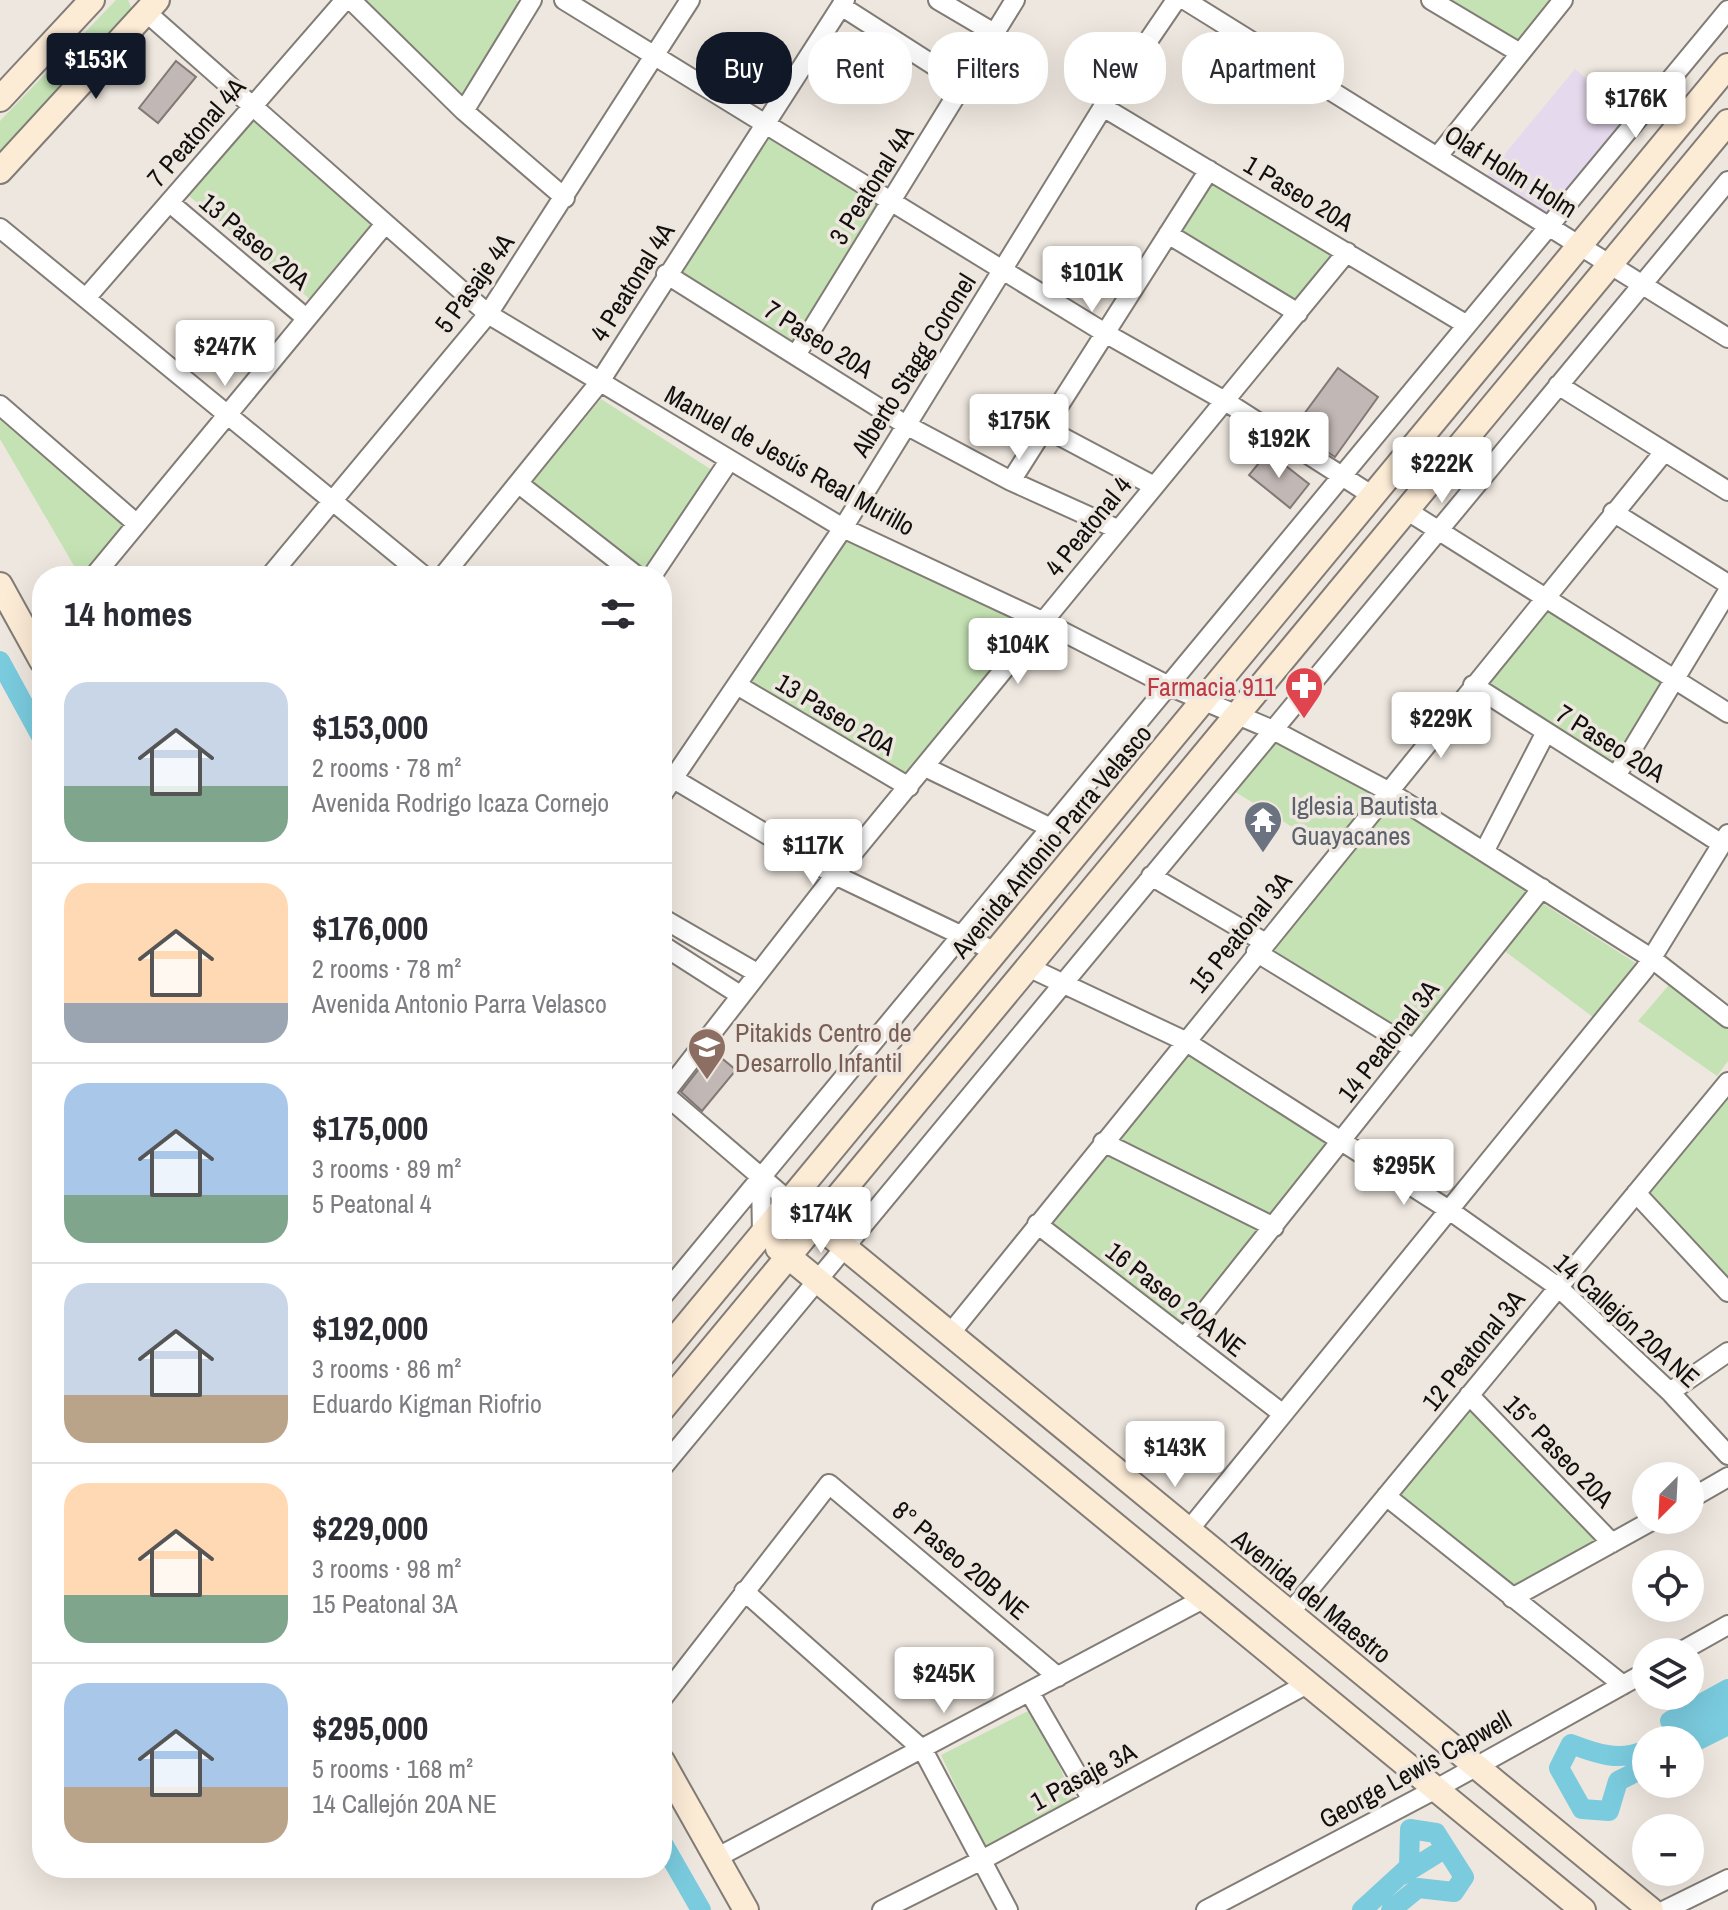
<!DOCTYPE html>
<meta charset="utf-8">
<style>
:root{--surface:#fff;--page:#f2f2f3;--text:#2b2b33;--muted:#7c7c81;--line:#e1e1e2;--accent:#111827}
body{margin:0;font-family:"Archivo Narrow",sans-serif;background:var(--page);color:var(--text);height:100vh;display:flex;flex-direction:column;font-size:30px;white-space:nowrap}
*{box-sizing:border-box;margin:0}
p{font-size:26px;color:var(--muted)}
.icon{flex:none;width:44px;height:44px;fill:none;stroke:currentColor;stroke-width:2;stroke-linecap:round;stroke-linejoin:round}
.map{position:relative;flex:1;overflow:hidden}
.details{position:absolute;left:32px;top:566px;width:640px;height:1312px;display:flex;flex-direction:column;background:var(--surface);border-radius:32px;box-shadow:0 8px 32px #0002}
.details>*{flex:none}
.guide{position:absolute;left:696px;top:32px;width:760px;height:72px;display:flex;gap:16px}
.needle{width:52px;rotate:204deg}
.tools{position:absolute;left:1632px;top:1462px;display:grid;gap:16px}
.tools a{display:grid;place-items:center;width:72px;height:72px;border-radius:50%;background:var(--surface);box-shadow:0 8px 32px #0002;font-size:40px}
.price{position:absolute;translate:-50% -68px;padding:0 18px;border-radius:8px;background:#fff;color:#222;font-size:26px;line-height:52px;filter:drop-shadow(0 2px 4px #0008)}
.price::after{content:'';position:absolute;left:50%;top:48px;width:24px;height:18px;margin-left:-12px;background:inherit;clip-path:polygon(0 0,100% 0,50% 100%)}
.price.on{background:var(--accent);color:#fff}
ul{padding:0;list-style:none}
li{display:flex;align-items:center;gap:24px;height:200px;padding:0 32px}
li+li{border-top:2px solid var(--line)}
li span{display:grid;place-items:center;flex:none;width:224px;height:160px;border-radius:24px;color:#555}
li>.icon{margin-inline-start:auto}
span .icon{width:96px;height:96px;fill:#fffc;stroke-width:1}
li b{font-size:34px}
h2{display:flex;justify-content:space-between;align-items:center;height:96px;padding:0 32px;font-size:34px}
.tag{padding:0 28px;border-radius:32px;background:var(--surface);box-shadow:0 8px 32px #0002;font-size:28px;line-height:72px}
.tag.on{background:var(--accent);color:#fff}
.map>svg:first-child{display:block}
.education{fill:#e5d9ed}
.green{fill:#c4e2b3}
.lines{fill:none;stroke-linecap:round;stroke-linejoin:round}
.canal{stroke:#7acbde;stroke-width:20}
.building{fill:#c1b7b4;stroke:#827876;stroke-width:2}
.street-casing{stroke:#827c76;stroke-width:22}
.secondary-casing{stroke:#827c76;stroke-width:28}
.street{stroke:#fff;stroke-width:18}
.secondary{stroke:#fcebd5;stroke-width:24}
.labels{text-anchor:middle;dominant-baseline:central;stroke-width:7;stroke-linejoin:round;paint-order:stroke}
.street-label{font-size:26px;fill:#12100e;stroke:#eee7df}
.health-label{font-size:26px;fill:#be3a42;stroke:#eee7df;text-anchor:end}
.worship-label{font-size:26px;fill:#5b616d;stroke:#eee7df;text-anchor:start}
.education-label{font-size:26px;fill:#785e54;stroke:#eee7df;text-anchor:start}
</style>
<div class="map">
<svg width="1728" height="1910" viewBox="0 0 1728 1910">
<rect width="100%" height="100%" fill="#eee7df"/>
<path class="education" d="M1575,69l62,52 -88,105 -68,-43z"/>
<path class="green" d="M116,0h12l4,9 -4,8 -128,138v-34z
M354,0h162l11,7 -63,102z
M1449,0h113l-42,41z
M254,119l121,107 -63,75 -124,-106z
M764,123l127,79 -95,153 -129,-81z
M1209,170l138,82 -49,61 -130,-79z
M601,399l111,71 -70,106 -118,-84z
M0,411l131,112 -46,53h-5l-80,-137z
M843,528l201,94 -135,165 -172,-102z
M1548,599l126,81 -58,96 -143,-91z
M1273,730l115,61 148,108 109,70 -44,54 -103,-77 -84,103 -157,-96 79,-99 -112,-69z
M1669,985l59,38v38l-11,15 -79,-55z
M1185,1042l155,99 -157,196 -145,-112z
M1728,1082v210l-92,-99z
M1469,1395l143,148 -100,55 -126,-102z
M1032,1709l43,91 -90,48 -44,-93z"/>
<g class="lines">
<path class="canal" d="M0,661l42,77
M1670,1721l58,-32
M1665,1740l63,-32
M1690,1744l38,-19
M1646,1750c-26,12 -49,4 -75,-6l-12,24 23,41 27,2 9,-30 28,-14
M662,1842l39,68
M1402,1875l34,-21
M1362,1910l47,-43 1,-38 26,4 28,44 -10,15 -36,-4 -27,22"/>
</g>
<path class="building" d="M176,61l20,16 -38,46 -19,-15z
M1338,368l40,29 -43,60 -42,-28z
M1268,452l41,32 -19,24 -41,-33z
M713,1051l23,19 -34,41 -21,-19z"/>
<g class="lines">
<defs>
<path id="street" d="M351,0l113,111 101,87
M564,0l541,333 120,68 148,95
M938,0l56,33
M1185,0l543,338
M1431,0l89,53
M841,6l122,78
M146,12l342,302 355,214 201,94 125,64 104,44 115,61 263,167 77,60
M1103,107l364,218
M464,111l68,-111
M1438,156l125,-156
M170,203l136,115
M0,228l424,348
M1168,234l130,79
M666,274l240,151 105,56 106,48
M86,298l259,-298
M796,355l219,-355
M1558,385l170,106
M0,405l137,119
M1045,428l109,58
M1011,481l198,-311
M519,484l118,92
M1406,510l322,203
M1613,512l115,72
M94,576l291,-352
M270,576l218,-262 202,-314
M443,576l156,-193 246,-383
M652,576l77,-115
M737,685l172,102
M1473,685l249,159
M925,767l126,61
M662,772l173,103 161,77
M1616,776l112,-185
M662,795l181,-267 260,-421 73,-107
M1485,850l61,-118
M1151,876l113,66
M662,918l95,55
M662,945l78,50
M1256,952l158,97
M1028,967l157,74 264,169 109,77 112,105 58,63
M662,1092l127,109
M662,1097l173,-222 512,-623
M1103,1142l171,85
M761,1177l1,57
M1636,1193l92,99
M1037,1224l246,190
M662,1297l1066,-1287
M949,1335l715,-883
M1184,1338l358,-450
M1670,1392l58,-40
M1469,1395l143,148
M662,1468l1066,-1287
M1386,1496l237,189
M1690,1499l38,-22
M1188,1531l457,-562 83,-135
M744,1591l179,159 85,160
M1512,1598l141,-78
M1289,1614l439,-532
M1680,1652l48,-27
M1030,1693l62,107
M662,1699l167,-215 229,193
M716,1858l487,-259
M882,1910l100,-50 325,-176
M1206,1910l230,-121 210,-117
M1665,1910l63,-31"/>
<path id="secondary" d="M0,99l92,-99
M0,171l157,-171
M0,585l42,76
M803,1213l848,697
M778,1248l805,662
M662,1355l1066,-1289
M662,1409l1066,-1287
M662,1761l84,149"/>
</defs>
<use href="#street" class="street-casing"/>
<use href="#secondary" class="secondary-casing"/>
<use href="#street" class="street"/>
<use href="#secondary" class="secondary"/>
</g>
<defs>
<symbol id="pharmacy-pin" viewBox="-11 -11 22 30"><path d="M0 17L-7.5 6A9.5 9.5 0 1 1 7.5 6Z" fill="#e0444e" stroke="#eee7df"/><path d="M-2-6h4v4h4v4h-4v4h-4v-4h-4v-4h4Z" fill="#fff"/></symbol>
<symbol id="temple-pin" viewBox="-11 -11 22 30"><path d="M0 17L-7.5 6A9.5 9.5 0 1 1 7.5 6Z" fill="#6b7280" stroke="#eee7df"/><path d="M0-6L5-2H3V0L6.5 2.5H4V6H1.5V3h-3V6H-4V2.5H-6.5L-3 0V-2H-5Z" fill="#fff"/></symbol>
<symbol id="school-pin" viewBox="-11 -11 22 30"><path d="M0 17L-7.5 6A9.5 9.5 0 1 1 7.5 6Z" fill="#8d6e63" stroke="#eee7df"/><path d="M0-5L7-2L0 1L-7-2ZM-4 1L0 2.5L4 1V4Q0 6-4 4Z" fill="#fff"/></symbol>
</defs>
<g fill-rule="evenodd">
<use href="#pharmacy-pin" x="1282" y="664" width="44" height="60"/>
<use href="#temple-pin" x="1241" y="798" width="44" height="60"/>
<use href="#school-pin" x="685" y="1025" width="44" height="60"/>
</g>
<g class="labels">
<g class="street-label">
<text transform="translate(196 132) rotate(-49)">7 Peatonal 4A</text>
<text transform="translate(1511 171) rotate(32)">Olaf Holm Holm</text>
<text transform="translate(871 185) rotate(-58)">3 Peatonal 4A</text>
<text transform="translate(1299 193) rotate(31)">1 Paseo 20A</text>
<text transform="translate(255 241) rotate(40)">13 Paseo 20A</text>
<text transform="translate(632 282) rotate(-58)">4 Peatonal 4A</text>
<text transform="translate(474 283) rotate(-54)">5 Pasaje 4A</text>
<text transform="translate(819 339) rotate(32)">7 Paseo 20A</text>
<text transform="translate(913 365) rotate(-58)">Alberto Stagg Coronel</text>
<text transform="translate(790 460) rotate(29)">Manuel de Jesús Real Murillo</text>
<text transform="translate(1088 526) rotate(-51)">4 Peatonal 4</text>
<text transform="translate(836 714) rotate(31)">13 Paseo 20A</text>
<text transform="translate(1611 743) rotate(32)">7 Paseo 20A</text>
<text transform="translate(1051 841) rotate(-50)">Avenida Antonio Parra Velasco</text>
<text transform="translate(1240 932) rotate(-51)">15 Peatonal 3A</text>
<text transform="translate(1388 1041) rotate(-52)">14 Peatonal 3A</text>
<text transform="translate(1176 1299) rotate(38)">16 Paseo 20A NE</text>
<text transform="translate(1627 1320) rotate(42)">14 Callejón 20A NE</text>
<text transform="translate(1473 1350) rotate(-51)">12 Peatonal 3A</text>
<text transform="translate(1559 1451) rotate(46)">15° Paseo 20A</text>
<text transform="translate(961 1560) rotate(40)">8° Paseo 20B NE</text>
<text transform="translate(1312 1596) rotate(39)">Avenida del Maestro</text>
<text transform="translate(1415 1769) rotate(-29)">George Lewis Capwell</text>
<text transform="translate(1083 1776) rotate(-28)">1 Pasaje 3A</text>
</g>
<g class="health-label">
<text x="1276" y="686">Farmacia 911</text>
</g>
<g class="worship-label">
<text x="1291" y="805">Iglesia Bautista<tspan x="1291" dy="30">Guayacanes</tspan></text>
</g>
<g class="education-label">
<text x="735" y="1032">Pitakids Centro de<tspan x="735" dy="30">Desarrollo Infantil</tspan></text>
</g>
</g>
</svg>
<div class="tools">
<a><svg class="needle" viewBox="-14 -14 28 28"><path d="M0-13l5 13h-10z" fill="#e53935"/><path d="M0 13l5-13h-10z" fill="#7c7c81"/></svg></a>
<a><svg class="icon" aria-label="locate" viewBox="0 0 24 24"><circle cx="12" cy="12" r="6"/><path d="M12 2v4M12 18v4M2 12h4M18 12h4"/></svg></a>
<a><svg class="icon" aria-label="layers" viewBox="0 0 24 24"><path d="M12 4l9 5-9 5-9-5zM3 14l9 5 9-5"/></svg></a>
<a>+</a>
<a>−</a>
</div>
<b class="price on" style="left:96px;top:101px">$153K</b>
<b class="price" style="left:1636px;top:140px">$176K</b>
<b class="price" style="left:1092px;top:314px">$101K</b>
<b class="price" style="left:225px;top:388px">$247K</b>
<b class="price" style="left:1019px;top:462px">$175K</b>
<b class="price" style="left:1279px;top:480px">$192K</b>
<b class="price" style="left:1442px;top:505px">$222K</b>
<b class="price" style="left:1018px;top:686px">$104K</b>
<b class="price" style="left:1441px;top:760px">$229K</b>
<b class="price" style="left:813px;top:887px">$117K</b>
<b class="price" style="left:1404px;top:1207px">$295K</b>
<b class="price" style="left:821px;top:1255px">$174K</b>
<b class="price" style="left:1175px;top:1489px">$143K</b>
<b class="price" style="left:944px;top:1715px">$245K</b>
<div class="guide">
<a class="tag on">Buy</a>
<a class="tag">Rent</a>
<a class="tag">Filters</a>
<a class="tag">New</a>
<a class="tag">Apartment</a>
</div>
<section class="details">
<h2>14 homes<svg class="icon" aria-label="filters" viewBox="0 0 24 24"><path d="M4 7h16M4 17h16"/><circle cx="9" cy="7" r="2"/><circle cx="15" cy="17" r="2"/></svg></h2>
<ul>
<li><span style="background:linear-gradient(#c9d6e8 65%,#7fa58c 0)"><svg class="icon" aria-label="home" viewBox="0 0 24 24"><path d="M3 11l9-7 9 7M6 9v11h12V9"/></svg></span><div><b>$153,000</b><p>2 rooms · 78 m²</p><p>Avenida Rodrigo Icaza Cornejo</p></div></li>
<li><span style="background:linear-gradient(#ffd9b3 75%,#9aa5b1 0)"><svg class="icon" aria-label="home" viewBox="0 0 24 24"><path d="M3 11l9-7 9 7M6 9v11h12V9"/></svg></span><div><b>$176,000</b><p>2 rooms · 78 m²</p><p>Avenida Antonio Parra Velasco</p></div></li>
<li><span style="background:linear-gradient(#a9c7e8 70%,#7fa58c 0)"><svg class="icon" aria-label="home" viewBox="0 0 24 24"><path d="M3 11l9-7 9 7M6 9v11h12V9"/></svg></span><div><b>$175,000</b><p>3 rooms · 89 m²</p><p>5 Peatonal 4</p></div></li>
<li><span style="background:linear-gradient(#c9d6e8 70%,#b9a48a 0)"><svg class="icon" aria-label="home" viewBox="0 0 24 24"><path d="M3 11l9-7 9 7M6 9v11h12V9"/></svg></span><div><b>$192,000</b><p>3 rooms · 86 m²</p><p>Eduardo Kigman Riofrio</p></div></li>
<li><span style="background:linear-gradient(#ffd9b3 70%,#7fa58c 0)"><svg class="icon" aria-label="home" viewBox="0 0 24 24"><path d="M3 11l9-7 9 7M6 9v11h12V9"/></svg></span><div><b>$229,000</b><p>3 rooms · 98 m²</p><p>15 Peatonal 3A</p></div></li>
<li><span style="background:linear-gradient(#a9c7e8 65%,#b9a48a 0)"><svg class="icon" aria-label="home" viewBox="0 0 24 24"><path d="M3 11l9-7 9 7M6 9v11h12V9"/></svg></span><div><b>$295,000</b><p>5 rooms · 168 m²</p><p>14 Callejón 20A NE</p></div></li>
</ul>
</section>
</div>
